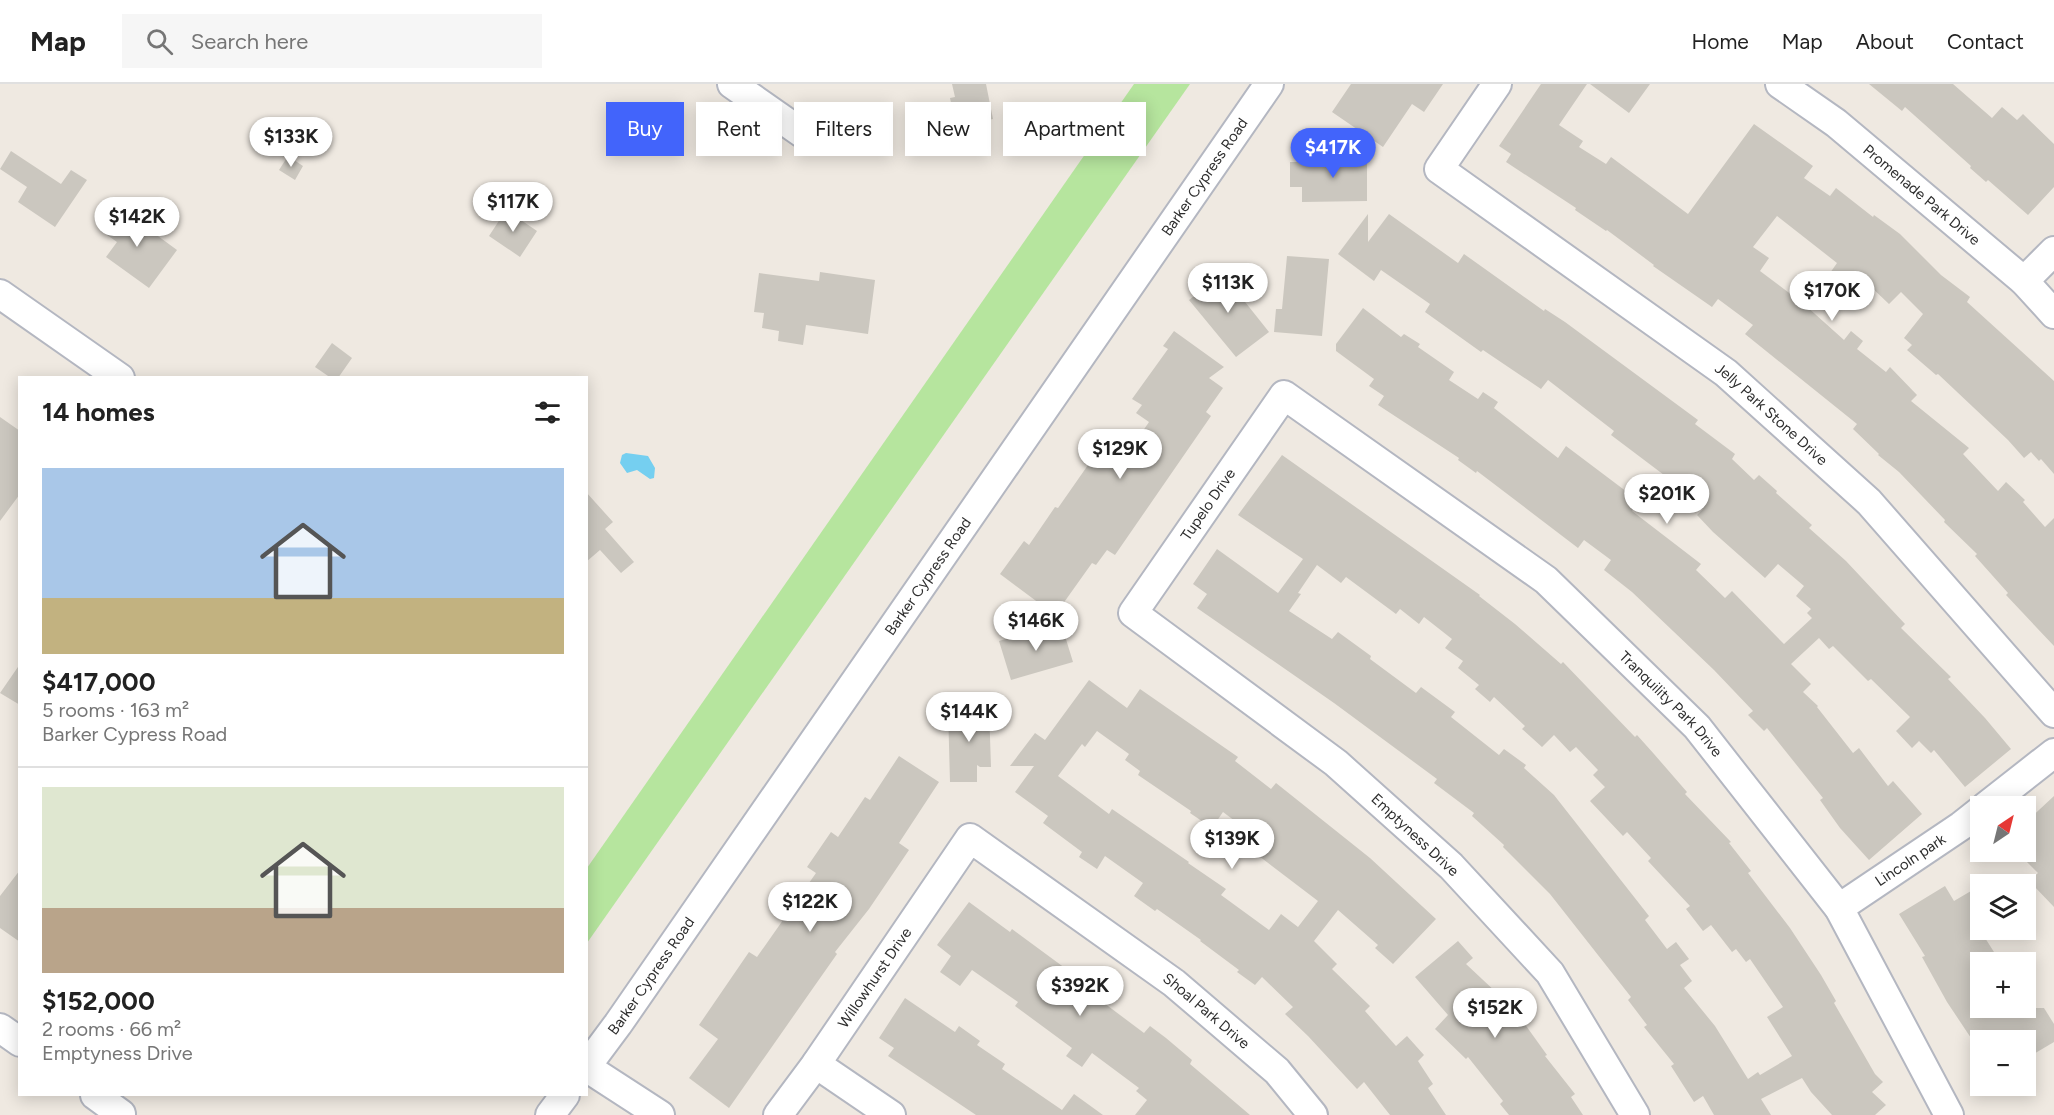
<!DOCTYPE html>
<meta charset="utf-8">
<style>
:root{--surface:#fff;--page:#f6f6f6;--text:#222;--muted:#767676;--line:#e0e0e0;--accent:#4264fb}
body{margin:0;font-family:Figtree,sans-serif;background:var(--page);color:var(--text);height:100vh;display:flex;flex-direction:column;font-size:22px;white-space:nowrap}
*{box-sizing:border-box;margin:0}
p{font-size:20px;color:var(--muted)}
.icon{flex:none;width:33px;height:33px;fill:none;stroke:currentColor;stroke-width:2;stroke-linecap:round;stroke-linejoin:round}
.map{position:relative;flex:1;overflow:hidden}
.panel{position:absolute;left:18px;top:292px;width:570px;height:720px;display:flex;flex-direction:column;background:var(--surface);border-radius:0px;box-shadow:0 3px 15px #0003}
.panel>*{flex:none}
.top-card{position:absolute;left:606px;top:18px;width:570px;height:54px;display:flex;gap:12px}
.needle{width:39px;rotate:35deg}
.tools{position:absolute;left:1970px;top:712px;display:grid;gap:12px}
.tools a{display:grid;place-items:center;width:66px;height:66px;border-radius:0px;background:var(--surface);box-shadow:0 3px 15px #0003;font-size:30px}
.price{position:absolute;translate:-50% -51px;padding:0 14px;border-radius:21px;background:#fff;color:#222;font-size:20px;line-height:39px;filter:drop-shadow(0 2px 3px #0008)}
.price::after{content:'';position:absolute;left:50%;top:36px;width:18px;height:14px;margin-left:-9px;background:inherit;clip-path:polygon(0 0,100% 0,50% 100%)}
.price.current{background:var(--accent);color:#fff}
ul{padding:0;list-style:none}
li{display:grid;align-content:center;gap:12px;height:318px;padding:0 24px}
li+li{border-top:2px solid var(--line)}
li span{display:grid;place-items:center;height:186px;border-radius:0px;color:#555}
li>.icon{margin-inline-start:auto}
span .icon{width:108px;height:108px;fill:#fffc;stroke-width:1}
li b{font-size:26px}
h2{display:flex;justify-content:space-between;align-items:center;height:72px;padding:0 24px;font-size:26px}
.pill{padding:0 21px;border-radius:0px;background:var(--surface);box-shadow:0 3px 15px #0003;font-size:21px;line-height:54px}
.pill.current{background:var(--accent);color:#fff}
header{display:flex;align-items:center;gap:36px;box-sizing:border-box;height:84px;padding:0 30px;background:var(--surface);border-bottom:2px solid var(--line)}
header strong{font-size:28px}
nav{display:flex;gap:33px;margin-inline-start:auto;font-size:21px}
.search{width:420px;height:54px;background:var(--page);display:flex;align-items:center;gap:15px;box-sizing:border-box;padding:0 21px;border-radius:0px;color:var(--muted);font-size:22px}
.map>svg:first-child{display:block}
.green{fill:#b6e59e}
.water{fill:#75cff0}
.building{fill:#cbc7bf;fill-rule:evenodd}
.lines{fill:none;stroke-linecap:round;stroke-linejoin:round}
.minor-casing{stroke:#b4b7c1;stroke-width:32}
.minor{stroke:#fff;stroke-width:28}
.labels{text-anchor:middle;dominant-baseline:central;stroke-width:6;stroke-linejoin:round;paint-order:stroke}
.street-label{font-size:15px;fill:#2e2e2e;stroke:#fff}
</style>
<header>
<strong>Map</strong>
<div class="search"><svg class="icon" aria-label="search" viewBox="0 0 24 24"><circle cx="10" cy="10" r="6"/><path d="M15 15l6 6"/></svg>Search here</div>
<nav><a>Home</a><a>Map</a><a>About</a><a>Contact</a></nav>
</header>
<div class="map">
<svg width="2054" height="1031" viewBox="0 0 2054 1031">
<rect width="100%" height="100%" fill="#efe9e1"/>
<path class="green" d="M1134,0h56l-603,859v-75z"/>
<path class="water" d="M626,369l22,3 7,12 -1,10 -4,1 -13,-9 -10,3 -7,-10 2,-8z"/>
<path class="building" d="M952,0h34l7,35 -37,8 -6,-29 5,-1z
M1351,0h92l-19,28 -12,-8 -29,43 -51,-35z
M1541,0h46l-28,41 24,16 -4,6 27,17 5,-7 77,57 66,-90 59,42 -9,12 26,18 6,-8 37,29 1,-2 26,19 41,41 29,22 -3,5 87,79v93l-13,-15 -2,2 -8,-9 -7,6 -16,-18 -70,-66 -2,1 -29,-25 5,-5 -8,-7 19,-24 -22,-22 -12,12 -19,-18 -8,11 -32,-24 7,-10 -60,-47 -24,31 16,11 -9,13 45,34 39,35 7,-9 12,10 -6,8 29,23 4,-5 27,28 -6,6 58,47 -6,6 35,37 8,-9 19,18 -2,2 22,25 9,-9v128l-48,-51 2,-2 -33,-37 2,-2 -33,-32 1,-2 -46,-48 -21,-17 1,-1 -26,-25 4,-5 -112,-90 8,-9 -35,-26 -6,8 -59,-41 1,-1 -47,-35 -1,1 -31,-21 1,-2 -70,-46 5,-8 -12,-8z
M1590,0h60l-21,29z
M1869,0h84l39,34 10,-11 15,13 6,-6 31,30v43l-26,28 -40,-35 -2,2 -16,-14 1,-2 -66,-59 -3,4z
M1367,66v51l-65,1v-15h-12v-25h51v-11z
M11,67l50,33 10,-14 16,10 -32,47 -37,-25 9,-15 -27,-18z
M288,72l15,10 -8,14 -16,-10z
M117,122l60,44 -28,38 -43,-31 11,-15 -17,-12z
M506,126l31,21 -17,26 -31,-21z
M1368,130v28l21,-28 69,49 6,-9 80,57 1,-2 20,13 133,98 -3,4 40,30 -3,5 22,21 5,-5 18,16 -1,2 36,32 -3,3 37,33 59,63 -4,4 50,49 -3,2 37,39 26,31 -46,38 -31,-37 -3,3 -12,-12 -7,7 -16,-17 14,-14 -39,-38 -3,2 -35,-35 -4,3 -10,-11 -28,26 20,20 -8,8 15,14 -1,1 36,46 6,-5 29,38 5,-5 29,33 -53,46 -29,-32 -20,-28 3,-2 -56,-70 -3,3 -16,-16 5,-4 -39,-41 -82,-78 -28,-22 7,-10 -27,-20 -6,8 -101,-77 -1,2 -18,-13 1,-2 -81,-53 6,-9 -15,-10 5,-7 -38,-28v-7l27,-36 38,29 3,-3 16,10 -2,3 36,25 -5,8 29,19 5,-7 15,10 -4,6 64,50 8,-12 73,55 -7,10 69,53 -5,6 29,28 7,-7 52,53 28,-26 -5,-5 4,-4 -15,-13 8,-10 -26,-22 -13,14 -52,-46 -16,-17 6,-6 -37,-28 2,-3 -57,-43 3,-4 -66,-51 -7,9 -58,-39 -2,2 -56,-40 5,-8 -49,-34 -7,11 -36,-27z
M1287,172l42,3 -7,77 -48,-4 2,-23h6z
M1218,184l51,64 -33,25 -47,-57 19,-15 -4,-6z
M820,188l55,8 -7,54 -62,-9 -3,20 -25,-4 1,-10 -17,-3 2,-15 -10,-1 5,-39 60,8z
M1174,247l50,36 -15,11 14,10 -17,24 5,4 -96,139 -8,-5 -11,15 -4,-2 -37,52 -55,-41 24,-33 5,4 26,-38 3,1 37,-53 22,14 32,-47 -13,-9 6,-8 -10,-6 36,-50 -5,-3z
M332,259l20,15 -14,20h-7l-16,-11z
M0,333l20,14v63l-20,27z
M1282,371l198,140 -1,1 36,28 46,40 2,-2 72,75 2,-2 17,19 33,38 -2,2 46,48 -2,1 22,28 -3,2 42,55 31,47 15,26 -2,2 41,71 8,8 -11,10 14,13 -11,10h-43l-21,-23 -9,-14 -41,21 10,16h-57l-11,-19 -9,6 -23,-36 3,-2 -30,-37 3,-2 -19,-25 3,-3 -81,-103 -47,-47 1,-2 -32,-29 2,-3 -40,-30 3,-4 -103,-76 -137,-95 10,-14 -14,-10 24,-35 61,44 25,-34 -65,-44zM1317,481l24,18 5,-6 50,37 4,-5 19,15 5,-7 28,22 -7,9 18,13 -5,7 21,17 -4,4 15,13 4,-5 31,29 -3,3 20,18 12,-12 16,17 6,-5 22,23 -5,5 12,12 -15,14 33,35 4,-4 24,26 -3,3 42,45 -4,3 17,22 8,-6 21,27 4,-3 10,13 4,-3 33,48 -16,10 25,39 -32,19 -2,-3 -10,7 -33,-53 -31,-38 8,-7 -12,-16 9,-6 -13,-17 -9,7 -22,-29 4,-4 -95,-121 -30,-27 2,-3 -22,-16 -5,6 -48,-38 4,-5 -34,-25 -5,6 -46,-34 1,-3 -33,-24 -6,7 -43,-28 12,-17 -3,-1z
M586,408l27,30 -8,7 29,33 -13,11 -21,-23 -14,12z
M1061,539l12,39 -62,18 -12,-39z
M20,580v41l-20,-12z
M1089,596l38,28 13,-19 98,68 -3,4 36,28 5,-6 94,75 66,61 -43,45 -18,-16 3,-3 -40,-35 -24,31 23,23 -5,5 38,37 -5,5 31,35 11,-10 17,19 -6,6 15,23 -5,4 18,27h-56l-26,-33 -7,7 -49,-53 -23,-22 8,-7 -31,-30 -7,8 -18,-13 2,-2 -39,-29 1,-1 -44,-31 -2,2 -21,-15 9,-13 -38,-27 -8,13 -18,-12 3,-5 -39,-29 5,-7 -33,-24 19,-26h-24l25,-33 10,7zM1097,647l32,23 -4,6 15,11 -2,4 53,36 -1,2 22,15 11,-16 44,33 -8,11 59,45 -20,26 -17,-13 -12,16 -48,-35 5,-6 -38,-26 1,-1 -77,-53 -3,5 -51,-38 24,-32 3,3z
M989,623l2,60h-11l-3,-2v17h-27l-2,-74z
M899,672l40,26 -40,61 10,7 -40,59 -34,43 2,2 -19,27 -89,127 -40,-30 29,-39 -19,-14 50,-73 8,5 59,-84 -9,-6 24,-35 7,5 27,-40 5,3z
M2054,712v111l-25,-26 9,-8 -13,-13v-37z
M20,786v72l-20,-14v-32z
M1945,802l9,15 17,-10 9,14v25l21,33h-21v45h64l10,16v18l-29,17v-18h-52l-26,-39 -25,-45 3,-1 -26,-42z
M969,818l41,30 2,-3 76,56 1,-2 19,14 -4,6 40,30 6,-7 16,12 26,22 -2,4 60,51h-115l12,-15 -11,-9 3,-3 -47,-35 -10,14 -16,-11 6,-8 -57,-42 3,-4 -46,-32 -12,16 -20,-14 11,-16 -14,-11z
M1458,857l15,17 -7,6 48,45 33,46 -2,1 30,38 -4,3 12,18h-74l-9,-11 3,-3 -35,-44 -2,2 -31,-30 13,-14 -33,-38z
M905,914l50,34 4,-6 21,15 -3,4 28,19 -3,5 60,41 12,-16 29,21h-127l-88,-59 6,-8 -15,-10z"/>
<g class="lines">
<defs>
<g id="minor">
<path d="M732,0l70,49"/>
<path id="s1" d="M1497,0l-58,85 287,204 143,129 185,211"/>
<path id="s2" d="M1780,0l56,39 188,158 30,33"/>
<path d="M2024,197l30,-30"/>
<path d="M0,210l120,84"/>
<path d="M1985,723l69,-54"/>
<path id="s3" d="M1839,824l122,-82 19,-15"/>
<path d="M0,944l20,14"/>
<path d="M816,980l75,51"/>
<path id="s4" d="M586,983l32,-43 651,-940"/>
<path d="M586,983l74,48"/>
<path d="M95,1011l26,19"/>
<path d="M550,1031l15,-20"/>
<path id="s5" d="M778,1031l38,-51 154,-226 204,145 103,88 36,44"/>
<path id="s6" d="M1635,1031l-85,-142 -99,-107 -115,-103 -203,-150 151,-218 262,185 151,147 142,181 110,207"/>
</g>
</defs>
<use href="#minor" class="minor-casing"/>
<use href="#minor" class="minor"/>
</g>
<g class="labels">
<g class="street-label">
<text stroke="none"><textPath href="#s4" startOffset="1084">Barker Cypress Road</textPath></text>
<text stroke="none"><textPath href="#s2" startOffset="180">Promenade Park Drive</textPath></text>
<text stroke="none"><textPath href="#s1" startOffset="516">Jelly Park Stone Drive</textPath></text>
<text stroke="none"><textPath href="#s6" startOffset="850">Tupelo Drive</textPath></text>
<text stroke="none"><textPath href="#s4" startOffset="598">Barker Cypress Road</textPath></text>
<text stroke="none"><textPath href="#s6" startOffset="1480">Tranquility Park Drive</textPath></text>
<text transform="translate(1415 751) rotate(43)">Emptyness Drive</text>
<text stroke="none"><textPath href="#s3" startOffset="86">Lincoln park</textPath></text>
<text stroke="none"><textPath href="#s4" startOffset="112">Barker Cypress Road</textPath></text>
<text stroke="none"><textPath href="#s5" startOffset="168">Willowhurst Drive</textPath></text>
<text stroke="none"><textPath href="#s5" startOffset="630">Shoal Park Drive</textPath></text>
</g>
</g>
</svg>
<div class="tools">
<a><svg class="needle" viewBox="-14 -14 28 28"><path d="M0-13l5 13h-10z" fill="#e53935"/><path d="M0 13l5-13h-10z" fill="#767676"/></svg></a>
<a><svg class="icon" aria-label="layers" viewBox="0 0 24 24"><path d="M12 4l9 5-9 5-9-5zM3 14l9 5 9-5"/></svg></a>
<a>+</a>
<a>−</a>
</div>
<b class="price" style="left:291px;top:84px">$133K</b>
<b class="price current" style="left:1333px;top:95px">$417K</b>
<b class="price" style="left:513px;top:149px">$117K</b>
<b class="price" style="left:137px;top:164px">$142K</b>
<b class="price" style="left:1228px;top:230px">$113K</b>
<b class="price" style="left:1832px;top:238px">$170K</b>
<b class="price" style="left:1120px;top:396px">$129K</b>
<b class="price" style="left:1667px;top:441px">$201K</b>
<b class="price" style="left:1036px;top:568px">$146K</b>
<b class="price" style="left:969px;top:659px">$144K</b>
<b class="price" style="left:1232px;top:786px">$139K</b>
<b class="price" style="left:810px;top:849px">$122K</b>
<b class="price" style="left:1080px;top:933px">$392K</b>
<b class="price" style="left:1495px;top:955px">$152K</b>
<div class="top-card">
<a class="pill current">Buy</a>
<a class="pill">Rent</a>
<a class="pill">Filters</a>
<a class="pill">New</a>
<a class="pill">Apartment</a>
</div>
<section class="panel">
<h2>14 homes<svg class="icon" aria-label="filters" viewBox="0 0 24 24"><path d="M4 7h16M4 17h16"/><circle cx="9" cy="7" r="2"/><circle cx="15" cy="17" r="2"/></svg></h2>
<ul>
<li><span style="background:linear-gradient(#a9c7e8 70%,#c2b280 0)"><svg class="icon" aria-label="home" viewBox="0 0 24 24"><path d="M3 11l9-7 9 7M6 9v11h12V9"/></svg></span><div><b>$417,000</b><p>5 rooms · 163 m²</p><p>Barker Cypress Road</p></div></li>
<li><span style="background:linear-gradient(#dfe7d0 65%,#b9a48a 0)"><svg class="icon" aria-label="home" viewBox="0 0 24 24"><path d="M3 11l9-7 9 7M6 9v11h12V9"/></svg></span><div><b>$152,000</b><p>2 rooms · 66 m²</p><p>Emptyness Drive</p></div></li>
</ul>
</section>
</div>
